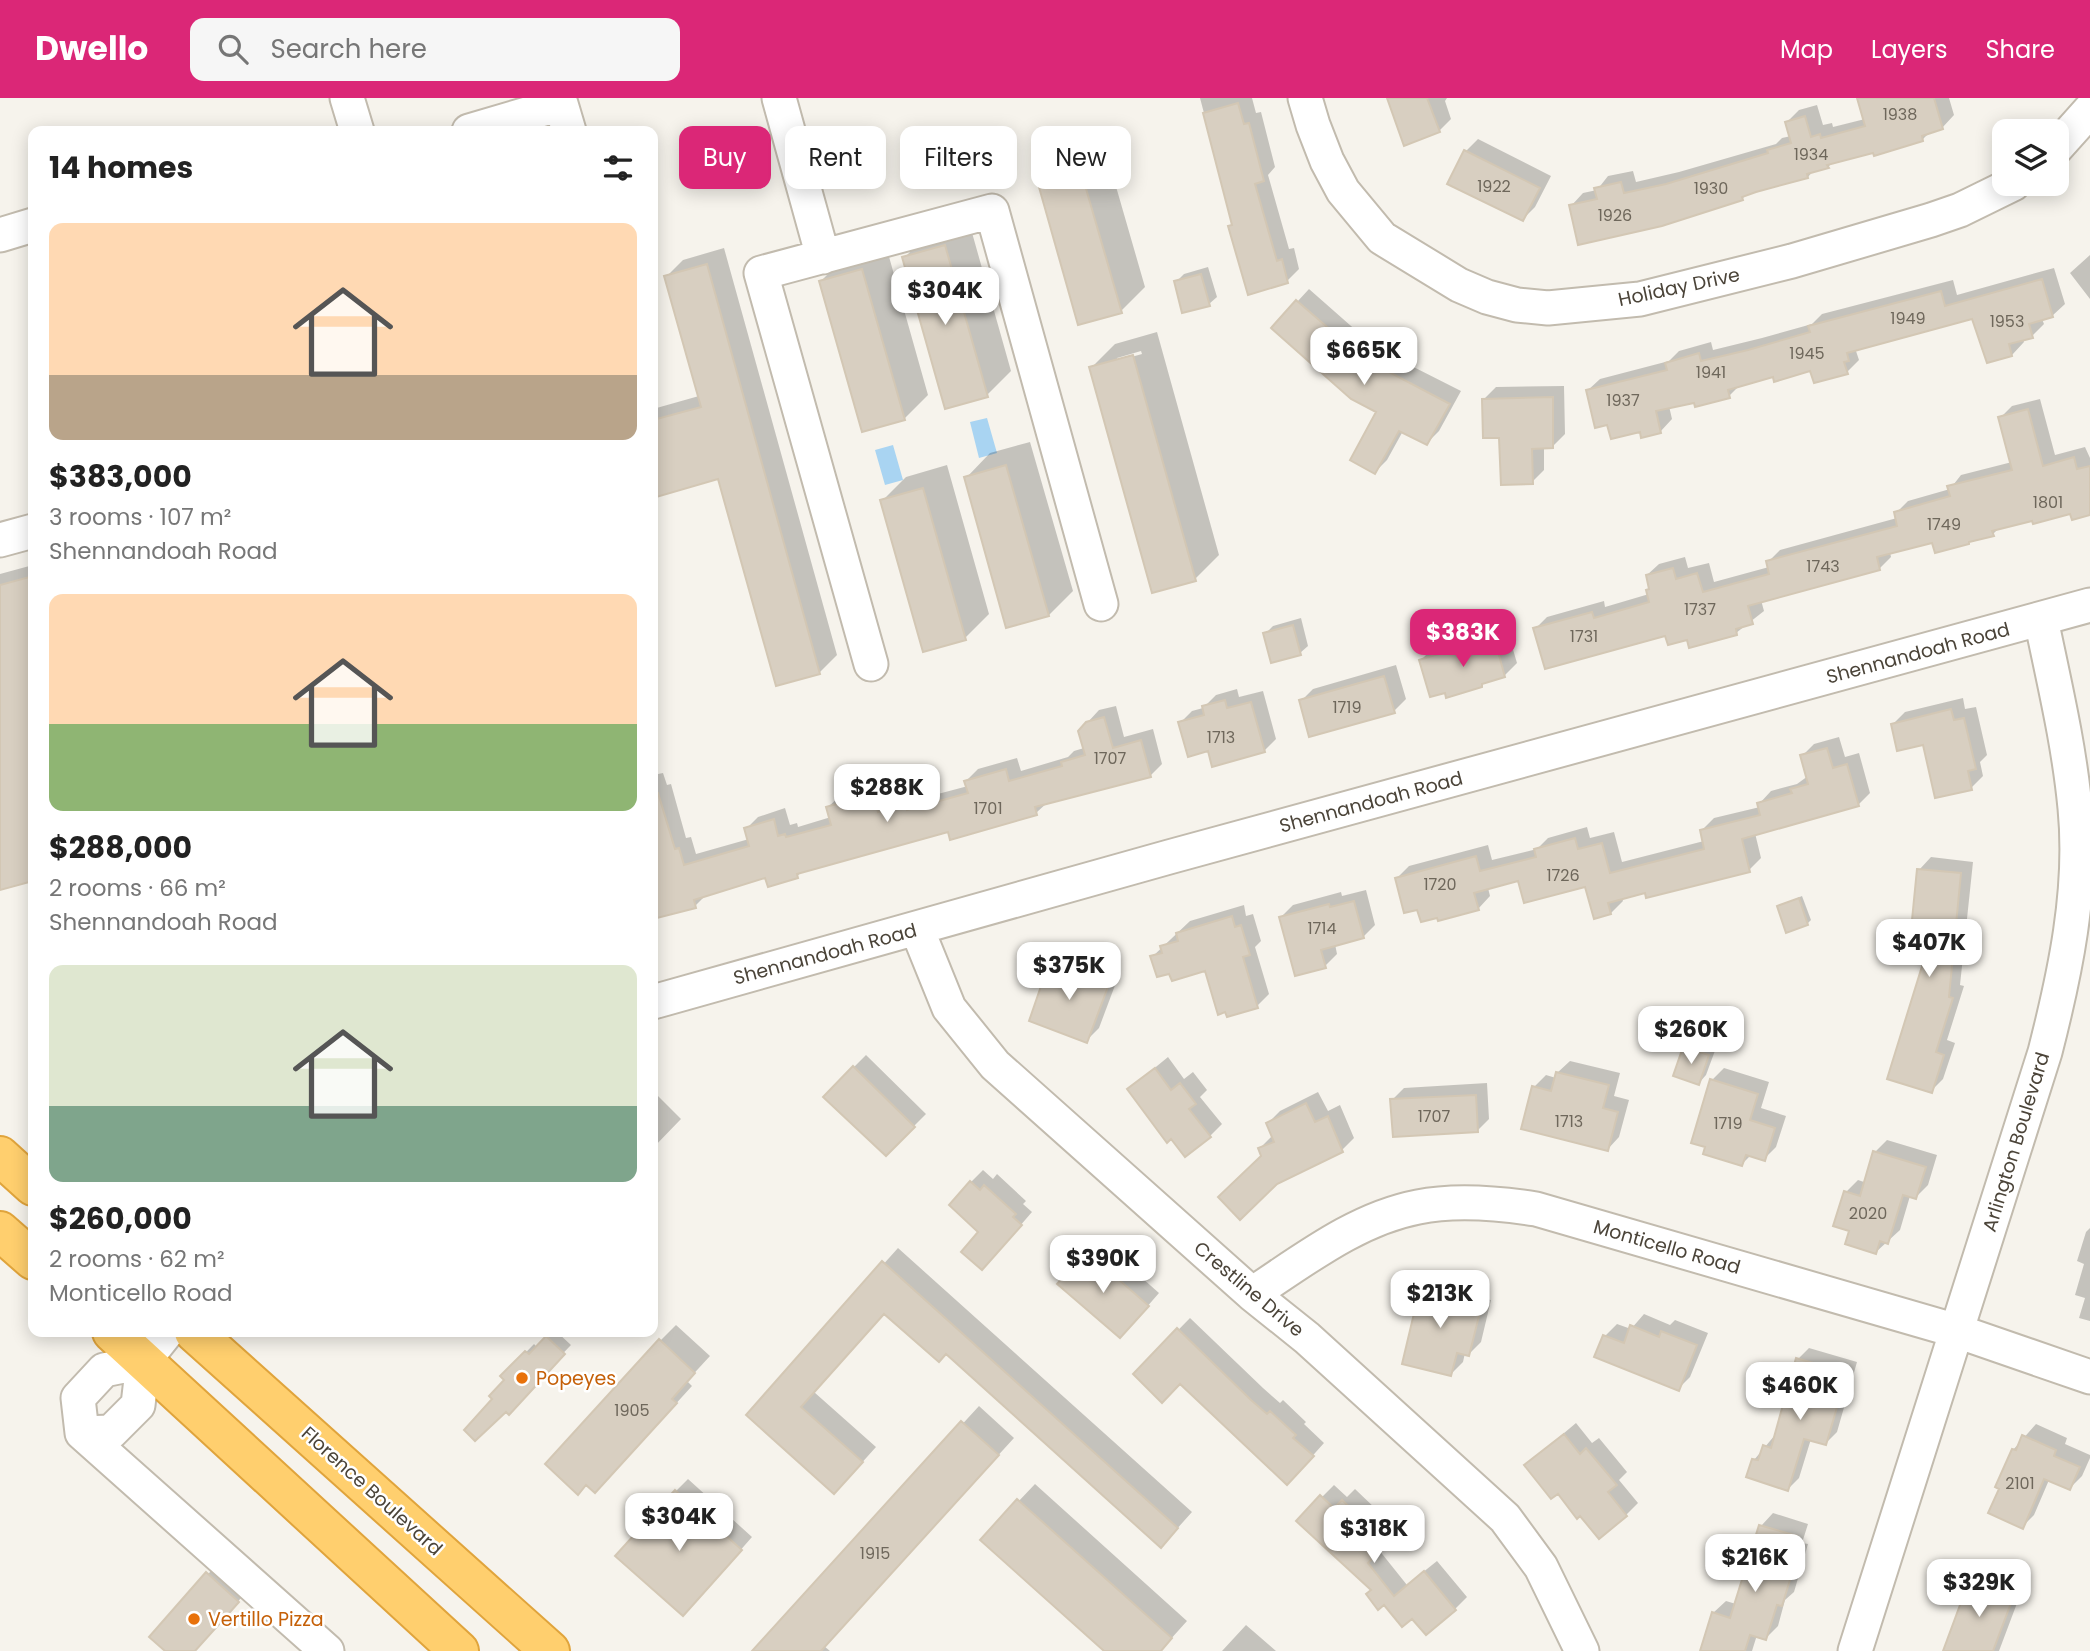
<!DOCTYPE html>
<meta charset="utf-8">
<style>
:root{--surface:#fff;--page:#f6f6f6;--text:#222;--muted:#767676;--accent:#db2777}
body{margin:0;font-family:Poppins,sans-serif;background:var(--page);color:var(--text);height:100vh;display:flex;flex-direction:column;font-size:26px;white-space:nowrap}
*{box-sizing:border-box;margin:0}
p{font-size:23px;color:var(--muted)}
.icon{flex:none;width:38px;height:38px;fill:none;stroke:currentColor;stroke-width:2;stroke-linecap:round;stroke-linejoin:round}
.map{position:relative;flex:1;overflow:hidden}
.sheet{position:absolute;left:28px;top:28px;width:630px;height:1211px;display:flex;flex-direction:column;background:var(--surface);border-radius:14px;box-shadow:0 4px 18px #0003}
.sheet>*{flex:none}
.banner{position:absolute;left:679px;top:28px;width:665px;height:63px;display:flex;gap:14px}
.tools{position:absolute;left:1992px;top:21px;display:grid;gap:14px}
.tools a{display:grid;place-items:center;width:77px;height:77px;border-radius:14px;background:var(--surface);box-shadow:0 4px 18px #0003;font-size:35px}
.price{position:absolute;translate:-50% -60px;padding:0 16px;border-radius:14px;background:#fff;color:#222;font-size:23px;line-height:46px;filter:drop-shadow(0 2px 4px #0008)}
.price::after{content:'';position:absolute;left:50%;top:42px;width:21px;height:16px;margin-left:-10px;background:inherit;clip-path:polygon(0 0,100% 0,50% 100%)}
.price.on{background:var(--accent);color:#fff}
ul{padding:0;list-style:none}
li{display:grid;align-content:center;gap:14px;height:371px;padding:0 21px}
li span{display:grid;place-items:center;height:217px;border-radius:14px;color:#555}
li>.icon{margin-inline-start:auto}
span .icon{width:126px;height:126px;fill:#fffc;stroke-width:1}
li b{font-size:30px}
h2{display:flex;justify-content:space-between;align-items:center;height:84px;padding:0 21px;font-size:30px}
.tag{padding:0 24px;border-radius:14px;background:var(--surface);box-shadow:0 4px 18px #0003;font-size:24px;line-height:63px}
.tag.on{background:var(--accent);color:#fff}
header{display:flex;align-items:center;gap:42px;box-sizing:border-box;height:98px;padding:0 35px;background:var(--accent);color:#fff}
header strong{font-size:33px}
nav{display:flex;gap:38px;margin-inline-start:auto;font-size:24px}
.search{width:490px;height:63px;background:var(--page);display:flex;align-items:center;gap:18px;box-sizing:border-box;padding:0 24px;border-radius:14px;color:var(--muted);font-size:26px}
.map>svg:first-child{display:block}
.water{fill:#a9d4f2}
.shadow{fill:#0003;fill-rule:evenodd}
.building{fill:#d8cfc1;stroke:#d3c7b4;stroke-width:2}
.lines{fill:none;stroke-linecap:round;stroke-linejoin:round}
.minor-casing{stroke:#c2bbae;stroke-width:37}
.highway-casing{stroke:#e0a43c;stroke-width:42}
.minor{stroke:#fff;stroke-width:33}
.highway{stroke:#ffcf6e;stroke-width:38}
.food-dot{fill:#e8710a;stroke:#fff;stroke-width:2.5}
.labels{text-anchor:middle;dominant-baseline:central;stroke-width:5;stroke-linejoin:round;paint-order:stroke}
.number-label{font-size:16px;fill:#6e675b}
.street-label{font-size:19px;fill:#4b4439;stroke:#fff}
.food-label{font-size:19px;fill:#c56008;stroke:#fff;text-anchor:start}
</style>
<header>
<strong>Dwello</strong>
<div class="search"><svg class="icon" aria-label="search" viewBox="0 0 24 24"><circle cx="10" cy="10" r="6"/><path d="M15 15l6 6"/></svg>Search here</div>
<nav><a>Map</a><a>Layers</a><a>Share</a></nav>
</header>
<div class="map">
<svg width="2090" height="1553" viewBox="0 0 2090 1553">
<rect width="100%" height="100%" fill="#f6f3ec"/>
<path class="water" d="M987,320l10,35 -18,5 -9,-36z
M893,347l10,35 -18,5 -10,-35z"/>
<path class="shadow" d="M1200,0h52l4,15 5,-1 14,55 -7,8 21,74 5,-1 5,21 -12,12 -57,-55 3,-3z
M1389,0h58l-2,3 6,18 -12,12z
M1861,0h88l5,17 -12,13 -11,3 -8,8 -90,23 -5,5 -14,3 -6,7 -61,17 -5,5 -171,7 12,-13 14,-3 11,-14 25,-5 3,11 43,-10 97,-28 6,-6 9,-2 -4,-14 12,-12 18,-5 6,20 9,-2 1,4 32,-8z
M564,15l12,18h-75z
M1102,40l43,149 -24,24 -84,-137 24,-24z
M1478,41l73,37 -16,31 -12,12 -57,-68z
M969,124l42,149 -24,24 -83,-137 24,-24z
M886,148l42,149 -24,24 -83,-138 24,-24z
M724,150l113,407 -17,17 -43,12 -57,-207 -67,19v-87l46,-13 -33,-119 17,-17z
M2090,157v44l-20,-26z
M1208,169l9,30 -8,7 -33,-22 8,-8z
M2054,170l11,36 -13,12 -10,3 2,5 -12,12 -9,2 1,4 -12,13 -38,-38 -114,31 -4,3 3,9 -12,12 -36,-3 -37,6 -34,10 -11,11 -60,10 3,13 -12,13 -52,-10 -21,-31 13,-12 69,-18 10,-10 32,-9 2,8 49,-12 50,-14 10,-10 131,-34 4,15z
M1309,191l67,59 85,43 -22,40 -12,12 -24,-12 -16,29 -12,12 3,-60 -105,-84z
M1157,234l62,223 -24,24 -104,-211 24,-24zM1141,253l1,3 -25,7v-3z
M1564,288l1,48 -12,12h-9v24l-12,12 -31,-46 -18,-36 13,-13z
M2040,301l15,56 30,-8 5,11v56l-19,-2 -38,6 -34,10 -6,6 -21,5 -4,4 -35,-2 -43,11 1,5 -12,12 -118,31 3,11 -28,22 -48,5 -22,-4 -131,-5 12,-12 57,-16 1,6 44,-13 2,-6 -4,-13 12,-11 26,-7 3,11 21,-5 5,19 55,-15 -1,-5 12,-12 117,-32 -1,-5 12,-12 42,-12 11,-14 51,-13 -12,-44 12,-12z
M1030,344l43,149 -24,24 -83,-137 24,-25z
M947,367l42,149 -24,24 -83,-137 24,-24z
M33,467v314l-33,10v-315z
M1301,520l7,28 -8,7 -35,-19 8,-8z
M1506,528l11,37 -12,12 -19,6 -5,5 -60,-26 12,-12z
M1396,567l10,34 -12,12 -93,-10 12,-12z
M1237,591l2,8 24,-6 13,48 -12,12 -55,-2 -29,-26 12,-12 11,-3 13,-13z
M1963,600l2,11 11,-2 11,48 -7,7 3,14 -12,12 -47,-45 -31,-19 12,-12z
M1116,608l8,31 29,-8 9,35 -12,12 -102,26 -12,11 -86,17 -147,41 -6,5h-30l-59,17 -13,13 -42,12v-143l10,-2 4,12 4,-1 15,54 5,-1 5,17 53,-15 -3,-10 12,-12 27,-9 5,17 7,-2 1,4 33,-10 -3,-10 12,-11 9,-3 4,-4 31,-8 5,20 29,-7 1,5 49,-13 -2,-5 12,-12 39,-11 4,13 47,-14 6,-6 10,-3 3,-25 12,-13z
M1839,639l6,20 14,-4 11,40 -12,12 -103,28 6,25 -12,12 -127,28 1,3 -12,12 -25,-28 -67,-6 -31,9 2,8 -12,13 -59,-1 -22,-30 12,-12 79,-21 4,15 45,-11 11,-11 39,-11 3,11 24,-6 8,30 82,-21 -2,-11 12,-12 46,-11 -1,-3 12,-13 26,-7 11,-8 -6,-20 12,-12z
M1931,759l42,5 -13,123 4,1 -17,54 8,3 -12,36 -12,12 -5,-130 -7,-91z
M1366,792l9,35 -12,12 -28,7 2,10 -12,12 -44,-49 12,-12 48,-13 1,4z
M1802,798l9,24 -4,4 -28,-18z
M1244,807l2,11 7,-2 8,27 -6,6 14,47 -12,12 -51,-38 -35,3 -19,-14 38,-36z
M1064,851l56,23 -21,56 -13,13 -55,-21 21,-59z
M1692,942l24,8 -10,27 -7,8 -15,-35z
M866,957l60,59 -40,40 -32,-87z
M1168,959l16,22 9,-7 14,18 -7,7 22,27 -12,12 -81,-47z
M1570,963l50,12 -6,23 15,4 -10,37 -12,13 -73,-63 12,-12 10,3 1,-5z
M1724,970l45,14 -8,26 25,8 -10,31 -12,12 -13,-4 -9,9 -30,-84z
M1487,985l2,36 -12,12 -85,-31 12,-12z
M653,993l28,28 -28,29z
M1318,994l10,19 12,-6 14,33 -12,12 -79,6 -3,-8 12,-12 -4,-13 12,-12z
M1887,1042l50,15 -9,30 -12,12 -6,-1 -10,34 -24,22 -25,-22 -5,-38 12,-12 6,2 11,-30z
M983,1072l10,9 4,-5 29,27 -3,3 9,8 -38,44 -13,-24 -10,-50z
M2090,1130v93l-11,-3 6,-20 -10,-3 9,-31 -7,-3 9,-29z
M1099,1142l60,53 -27,31 -72,-40z
M898,1150l294,264 -17,19 -229,-179 -61,-40 -71,80 62,55 -27,30 -101,-62z
M1439,1172l33,8 -4,17 23,5 -10,42 -12,12 -4,-1 -2,9 -12,12 -47,-11 14,-57 4,-5 5,-19z
M1644,1216l26,11 5,-5 33,13 -18,44 -12,12 -82,-33 9,-20 12,-12 14,5z
M1190,1220l73,70 17,15 3,-3 23,22 -2,2 20,19 -25,28 -119,-90 -45,-7z
M676,1227l34,31 -23,25 5,5 -81,89 49,-134z
M552,1234h5l14,13 -25,26 -51,28 12,-19 -4,-4 31,-32 3,3z
M1809,1250l48,14 -20,70 -11,11 -15,-4 -12,39 -11,11 -34,-29 21,-25 23,-76z
M979,1308l35,32 -190,208 6,5h-76z
M1576,1325l16,20 7,-5 28,34 -8,8 19,23 -12,12 -68,-23 -32,-27z
M2036,1326l31,14 -2,6 25,11v3l-8,18 -12,12 -21,-8 -15,35 -12,12 -21,-39 12,-38z
M688,1381l64,58 -57,65 -19,-111z
M1035,1386l152,137 -27,30h-53l-124,-112z
M1334,1387l13,12 8,-8 43,41 -19,20 28,35 30,-24 30,36 -12,12 -42,7 -40,-27 -51,-92z
M1773,1415l35,11 -6,19 6,1 -14,48 -9,8 -7,26 -12,12 -9,-3 -5,16h-50l11,-38 13,-12 10,3 25,-78z
M220,1463l29,28 -55,62h-26l-17,-14z
M1984,1469l41,15 -26,69h-54l27,-72z
M1246,1527l30,26h-54z"/>
<path class="building" d="M1387,0h40l13,34 -36,14z
M1857,0h77l9,31 -21,7 1,5 -49,15 -1,-3 -46,12 2,3 -22,6 1,4 -52,14 -14,5 1,3 -81,26 -84,19 -9,-40 28,-6 -3,-11 27,-6 3,11 42,-9 102,-31 -1,-3 24,-7 -6,-21 20,-6 6,21 9,-3 1,4 44,-12z
M1238,5l6,21 5,-1 15,58 -9,3 22,77 5,-2 6,24 -40,12 -20,-69 4,-1 -29,-112z
M1464,52l76,38 -17,33 -76,-37z
M1078,63l44,152 -44,12 -43,-152z
M945,147l43,152 -43,12 -43,-152z
M707,166l113,410 -44,12 -58,-207 -65,19v-78l48,-13 -37,-131z
M862,171l43,151 -43,12 -43,-151z
M1201,176l9,32 -28,7 -8,-32z
M2042,181l11,38 -24,7 4,14 -24,6 3,12 -25,7 -15,-44 -125,34 2,8 -5,1 4,12 -34,9 -4,-12 -36,11 -1,-5 -45,13 2,8 -35,9 -1,-4 -38,8 5,22 -20,5 -1,-6 -29,7 -4,-14 -12,3 -9,-38 81,-20 -2,-7 34,-10 2,8 47,-11 62,-18 -2,-6 133,-35 4,15z
M1296,202l68,59 86,45 -23,41 -28,-14 -24,43 -25,-14 26,-48 -25,-13 -80,-71z
M1133,257l63,226 -44,12 -63,-226z
M1553,299v51l-21,1 1,35 -32,1 -2,-47h-16l-1,-39z
M2028,311l15,57 31,-9 3,12 13,-3v49l-18,5 -2,-6 -37,10 -1,-3 -40,10 2,5 -25,6v2l-34,9 -3,-10 -55,14 3,13 -132,36 5,18 -17,5 1,6 -48,13 -2,-8 -19,5 -3,-9 -120,33 -12,-41 59,-16 2,6 55,-16 -3,-12 3,-1 -3,-14 27,-7 3,11 21,-6 6,19 66,-18 -3,-13 131,-35 -3,-14 56,-16 -3,-10 65,-16 -14,-53z
M1006,367l43,151 -43,12 -42,-151z
M923,390l43,152 -43,12 -43,-152z
M33,478v305l-33,9v-305z
M1293,527l8,30 -30,8 -8,-30z
M1494,539l11,40 -23,7v3l-36,11 -1,-5 -15,4 -11,-37z
M1384,578l11,37 -86,24 -10,-37z
M1225,602l2,8 24,-6 14,50 -53,15 -4,-16 -20,6 -10,-35 26,-7 -2,-9z
M1951,611l3,11 10,-2 12,51 -8,2 4,19 -37,8 -12,-53 -26,6 -6,-27z
M1104,619l9,31 28,-8 10,37 -116,30 2,8 -87,25 -2,-8 -151,42 1,4 -30,9 -3,-9 -71,22 2,8 -43,11v-126h5l17,56 4,-1 5,17 65,-19 -5,-18 30,-9 4,17 7,-2 1,3 45,-12 -5,-18 14,-4 -1,-3 33,-9 6,21 28,-8 1,6 61,-17 -4,-12 42,-12 3,12 53,-15 -1,-4 24,-7 -7,-24 8,-9z
M1827,650l6,20 14,-4 12,42 -117,33 8,33 -104,26 -1,-5 -37,10 3,11 -17,5 -9,-32 -61,16 -6,-22 -44,12 5,17 -41,11 -1,-3 -16,4 -4,-12 -13,3 -9,-35 81,-22 4,15 56,-14 -2,-8 41,-11 3,11 24,-6 8,30 94,-24 -4,-19 60,-15 -3,-12 35,-10 -2,-4 18,-5 -8,-29z
M1917,771l44,4 -12,124 4,1 -17,54 8,3 -12,38 -45,-14 36,-116 -15,-2z
M1799,800l9,27 -22,8 -9,-27z
M1354,803l10,37 -43,12 5,18 -31,8 -16,-59 50,-13 1,3z
M1232,818l3,11 6,-2 9,30 -7,2 15,51 -31,9 -2,-5 -7,3 -13,-44 -33,10 -3,-7 -12,3 -7,-21 12,-3 -2,-7 18,-5 -2,-8z
M1050,862l59,24 -22,59 -58,-22z
M1683,949l26,8 -10,30 -26,-9z
M853,968l62,61 -29,29 -63,-59z
M1155,970l16,22 9,-7 16,21 -7,5 22,28 -26,20 -14,-18 -4,4 -40,-54z
M1556,974l53,13 -6,23 15,4 -10,39 -87,-22 11,-43 19,5z
M1710,981l48,15 -8,26 25,8 -10,33 -19,-6 -4,11 -39,-12 2,-7 -14,-4z
M1476,997l2,37 -85,5 -3,-38z
M1306,1005l9,19 13,-6 15,36 -66,32 -37,36 -22,-23 43,-41 -3,-8 16,-6 -8,-19z
M1873,1053l53,16 -10,32 -13,-4 -15,49 -8,-3 -4,13 -31,-10 4,-13 -16,-5 11,-35 16,5z
M970,1083l10,9 4,-5 32,29 -3,3 9,8 -40,45 -21,-18 17,-20 -29,-27z
M1086,1153l63,55 -29,32 -63,-54z
M882,1163l296,267 -17,20 -215,-194 -7,8 -55,-48 -83,93 62,55 -29,32 -88,-79z
M1426,1183l35,9 -4,16 23,6 -11,44 -12,-3 -6,23 -49,-12 14,-59 3,1z
M1630,1227l29,12 2,-6 36,14 -18,46 -85,-34 9,-22 21,8z
M1177,1230l74,72 16,14 3,-3 26,24 -3,3 21,18 -27,29 -107,-101 -18,19 -29,-29z
M546,1238l19,18 -56,61 -3,-3 -31,29 -11,-11 28,-31 -3,-3 15,-16 -4,-4 25,-25 4,3z
M659,1241l36,34 -23,26 5,4 -82,90 -9,-8 -8,10 -33,-31z
M1796,1260l51,15 -21,72 -22,-6 -16,52 -42,-14 6,-18 6,1 5,-15 8,3z
M961,1323l38,34 -178,196h-69z
M1564,1336l16,20 6,-6 31,37 -9,7 19,24 -28,23 -19,-23 -3,3 -19,-25 -7,5 -27,-34z
M2022,1337l34,15 -2,6 26,11 -10,23 -26,-11 -21,50 -35,-16 11,-24 -4,-2 17,-38 4,1z
M675,1392l67,60 -59,66 -68,-60z
M1320,1397l14,13 8,-8 45,43 -19,20 26,33 30,-25 32,39 -30,25 -14,-16 -10,8 -18,-22 -6,5 -12,-16 5,-4 -75,-69z
M1017,1401l155,139 -11,13h-57l-124,-111z
M1759,1427l38,11 -6,19 6,2 -15,49 -5,-1 -11,35 -16,-5 -5,16h-45l12,-39 18,6z
M206,1474l33,30 -44,49h-30l-16,-14z
M1970,1480l44,17 -21,56h-50z"/>
<g class="lines">
<defs>
<path id="minor" d="M347,0l10,33
M779,0l44,159
M1305,0l8,27 14,36 16,30 39,47 77,47 28,12 30,8 31,3 92,-9 152,-38 139,-41 29,-10 53,-26
M469,33l92,-27 8,27
M2056,50l34,-38
M0,137l33,-10
M0,442l33,-9
M871,566l-110,-391 231,-62 109,393
M917,831l32,79 46,57 257,229 55,44 198,180 36,49 41,84
M653,904l516,-145 921,-252
M1252,1196c52,-34 104,-75 166,-87 38,-8 80,-4 118,2l421,122 133,46
M143,1264l-39,8 -26,28 4,35 245,218
M82,1335l29,-1 27,-27 5,-43 24,-30
M1855,1553l190,-599c20,-78 38,-162 30,-244 -6,-64 -21,-126 -34,-189"/>
<path id="highway" d="M0,1058l33,30
M0,1133l33,29
M112,1234l347,319
M194,1234l356,319"/>
</defs>
<use href="#minor" class="minor-casing"/>
<use href="#highway" class="highway-casing"/>
<use href="#minor" class="minor"/>
<use href="#highway" class="highway"/>
</g>
<g class="food-dot">
<circle cx="522" cy="1280" r="7"/>
<circle cx="194" cy="1521" r="7"/>
</g>
<g class="labels">
<g class="number-label">
<text x="1900" y="16">1938</text>
<text x="1811" y="56">1934</text>
<text x="1494" y="88">1922</text>
<text x="1711" y="90">1930</text>
<text x="1615" y="117">1926</text>
<text x="1908" y="220">1949</text>
<text x="2007" y="223">1953</text>
<text x="1807" y="255">1945</text>
<text x="1711" y="274">1941</text>
<text x="1623" y="302">1937</text>
<text x="2048" y="404">1801</text>
<text x="1944" y="426">1749</text>
<text x="1823" y="468">1743</text>
<text x="1700" y="511">1737</text>
<text x="1584" y="538">1731</text>
<text x="1347" y="609">1719</text>
<text x="1221" y="639">1713</text>
<text x="1110" y="660">1707</text>
<text x="988" y="710">1701</text>
<text x="1563" y="777">1726</text>
<text x="1440" y="786">1720</text>
<text x="1322" y="830">1714</text>
<text x="1434" y="1018">1707</text>
<text x="1569" y="1023">1713</text>
<text x="1728" y="1025">1719</text>
<text x="1868" y="1115">2020</text>
<text x="632" y="1312">1905</text>
<text x="2020" y="1385">2101</text>
<text x="875" y="1455">1915</text>
</g>
<g class="street-label">
<text transform="translate(1679 189) rotate(-12)">Holiday Drive</text>
<text transform="translate(1918 555) rotate(-15)">Shennandoah Road</text>
<text transform="translate(1371 704) rotate(-15)">Shennandoah Road</text>
<text transform="translate(825 856) rotate(-15)">Shennandoah Road</text>
<text transform="translate(2016 1044) rotate(-73)">Arlington Boulevard</text>
<text transform="translate(1667 1149) rotate(16)">Monticello Road</text>
<text transform="translate(1249 1191) rotate(40)">Crestline Drive</text>
<text transform="translate(372 1393) rotate(42)">Florence Boulevard</text>
</g>
<g class="food-label">
<text x="536" y="1280">Popeyes</text>
<text x="208" y="1521">Vertillo Pizza</text>
</g>
</g>
</svg>
<div class="tools">
<a><svg class="icon" aria-label="layers" viewBox="0 0 24 24"><path d="M12 4l9 5-9 5-9-5zM3 14l9 5 9-5"/></svg></a>
</div>
<b class="price" style="left:945px;top:229px">$304K</b>
<b class="price" style="left:1364px;top:289px">$665K</b>
<b class="price on" style="left:1463px;top:571px">$383K</b>
<b class="price" style="left:887px;top:726px">$288K</b>
<b class="price" style="left:1929px;top:881px">$407K</b>
<b class="price" style="left:1069px;top:904px">$375K</b>
<b class="price" style="left:1691px;top:968px">$260K</b>
<b class="price" style="left:1103px;top:1197px">$390K</b>
<b class="price" style="left:1440px;top:1232px">$213K</b>
<b class="price" style="left:1800px;top:1324px">$460K</b>
<b class="price" style="left:679px;top:1455px">$304K</b>
<b class="price" style="left:1374px;top:1467px">$318K</b>
<b class="price" style="left:1755px;top:1496px">$216K</b>
<b class="price" style="left:1979px;top:1521px">$329K</b>
<div class="banner">
<a class="tag on">Buy</a>
<a class="tag">Rent</a>
<a class="tag">Filters</a>
<a class="tag">New</a>
</div>
<section class="sheet">
<h2>14 homes<svg class="icon" aria-label="filters" viewBox="0 0 24 24"><path d="M4 7h16M4 17h16"/><circle cx="9" cy="7" r="2"/><circle cx="15" cy="17" r="2"/></svg></h2>
<ul>
<li><span style="background:linear-gradient(#ffd9b3 70%,#b9a48a 0)"><svg class="icon" aria-label="home" viewBox="0 0 24 24"><path d="M3 11l9-7 9 7M6 9v11h12V9"/></svg></span><div><b>$383,000</b><p>3 rooms · 107 m²</p><p>Shennandoah Road</p></div></li>
<li><span style="background:linear-gradient(#ffd9b3 60%,#8fb573 0)"><svg class="icon" aria-label="home" viewBox="0 0 24 24"><path d="M3 11l9-7 9 7M6 9v11h12V9"/></svg></span><div><b>$288,000</b><p>2 rooms · 66 m²</p><p>Shennandoah Road</p></div></li>
<li><span style="background:linear-gradient(#dfe7d0 65%,#7fa58c 0)"><svg class="icon" aria-label="home" viewBox="0 0 24 24"><path d="M3 11l9-7 9 7M6 9v11h12V9"/></svg></span><div><b>$260,000</b><p>2 rooms · 62 m²</p><p>Monticello Road</p></div></li>
</ul>
</section>
</div>
